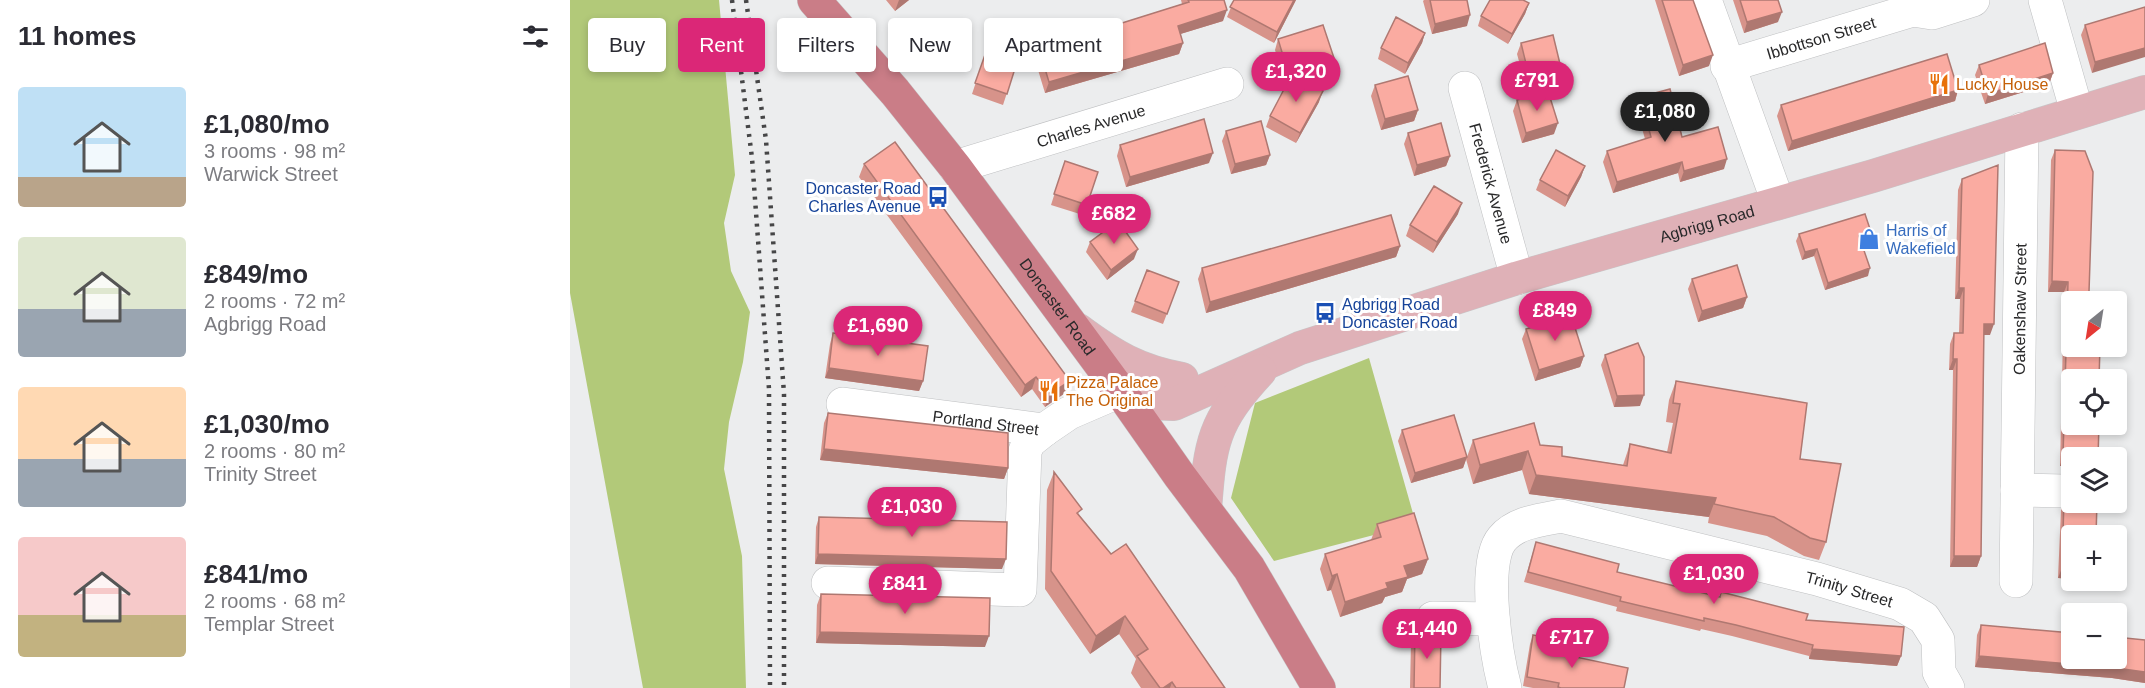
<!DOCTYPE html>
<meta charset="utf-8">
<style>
:root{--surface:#fff;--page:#f2f2f3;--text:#2b2b33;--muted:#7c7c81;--accent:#db2777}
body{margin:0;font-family:Arial,sans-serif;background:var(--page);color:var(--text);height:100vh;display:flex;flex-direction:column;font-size:22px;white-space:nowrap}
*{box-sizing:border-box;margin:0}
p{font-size:20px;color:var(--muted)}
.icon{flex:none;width:33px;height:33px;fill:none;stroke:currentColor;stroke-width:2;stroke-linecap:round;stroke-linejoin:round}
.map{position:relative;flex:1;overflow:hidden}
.side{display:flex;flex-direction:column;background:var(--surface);width:570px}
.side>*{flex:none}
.top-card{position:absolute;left:18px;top:18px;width:570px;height:54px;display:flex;gap:12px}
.needle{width:39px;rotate:210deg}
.controls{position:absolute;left:1491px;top:291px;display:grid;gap:12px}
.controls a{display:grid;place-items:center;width:66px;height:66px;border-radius:6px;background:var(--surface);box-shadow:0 3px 9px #0003;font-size:30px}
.price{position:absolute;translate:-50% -51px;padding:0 14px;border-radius:21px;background:var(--accent);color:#fff;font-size:20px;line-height:39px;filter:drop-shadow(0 2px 3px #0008)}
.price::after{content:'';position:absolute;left:50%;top:36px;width:18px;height:14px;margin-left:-9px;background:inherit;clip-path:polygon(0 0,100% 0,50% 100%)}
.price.active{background:#222;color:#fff}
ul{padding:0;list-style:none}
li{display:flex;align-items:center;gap:18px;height:150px;padding:0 18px}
li span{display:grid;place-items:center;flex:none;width:168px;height:120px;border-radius:6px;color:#555}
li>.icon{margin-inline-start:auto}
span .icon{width:72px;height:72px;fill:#fffc;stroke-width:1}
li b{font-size:26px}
h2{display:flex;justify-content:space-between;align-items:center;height:72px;padding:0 18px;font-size:26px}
.pill{padding:0 21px;border-radius:6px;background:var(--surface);box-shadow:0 3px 9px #0003;font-size:21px;line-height:54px}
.pill.active{background:var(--accent);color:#fff}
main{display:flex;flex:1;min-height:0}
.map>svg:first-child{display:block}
.green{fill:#b2c979}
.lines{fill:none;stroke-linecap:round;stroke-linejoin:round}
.minor-casing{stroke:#bfc0c2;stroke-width:34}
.major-casing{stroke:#c7c7c8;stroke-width:34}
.highway-casing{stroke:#c7c7c8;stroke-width:34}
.minor{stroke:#fff;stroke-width:33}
.major{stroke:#dfb1b7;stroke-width:33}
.highway{stroke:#ca7d87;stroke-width:33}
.rail{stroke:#464647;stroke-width:4.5;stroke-dasharray:3 6;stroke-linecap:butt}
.wall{fill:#d7938a}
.shaded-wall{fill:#af7871}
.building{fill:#faaba1;stroke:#af7871;stroke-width:1.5}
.labels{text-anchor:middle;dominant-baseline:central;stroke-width:6;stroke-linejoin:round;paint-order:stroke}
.street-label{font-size:16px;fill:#29292a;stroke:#fff}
.food-label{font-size:16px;fill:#c56008;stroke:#fff;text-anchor:start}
.transit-label{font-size:16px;fill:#164399;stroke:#fff;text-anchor:end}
.shop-label{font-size:16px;fill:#366cbe;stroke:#fff;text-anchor:start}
</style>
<main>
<section class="side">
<h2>11 homes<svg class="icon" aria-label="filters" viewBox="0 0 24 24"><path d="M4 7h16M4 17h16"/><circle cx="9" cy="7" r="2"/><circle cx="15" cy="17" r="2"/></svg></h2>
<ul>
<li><span style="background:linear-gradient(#bfe0f5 75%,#b9a48a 0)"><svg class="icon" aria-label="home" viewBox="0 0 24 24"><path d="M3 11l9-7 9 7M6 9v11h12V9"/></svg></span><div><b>£1,080/mo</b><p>3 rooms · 98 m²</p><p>Warwick Street</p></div></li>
<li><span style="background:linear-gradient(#dfe7d0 60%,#9aa5b1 0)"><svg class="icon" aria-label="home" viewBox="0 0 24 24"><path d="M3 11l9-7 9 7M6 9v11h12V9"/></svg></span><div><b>£849/mo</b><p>2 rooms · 72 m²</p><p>Agbrigg Road</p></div></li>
<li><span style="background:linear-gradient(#ffd9b3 60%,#9aa5b1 0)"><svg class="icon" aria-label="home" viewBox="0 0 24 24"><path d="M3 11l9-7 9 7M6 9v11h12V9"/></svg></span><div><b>£1,030/mo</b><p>2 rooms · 80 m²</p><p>Trinity Street</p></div></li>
<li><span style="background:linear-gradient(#f6c9c9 65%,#c2b280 0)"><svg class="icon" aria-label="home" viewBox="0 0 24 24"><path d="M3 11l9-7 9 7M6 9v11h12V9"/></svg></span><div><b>£841/mo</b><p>2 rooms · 68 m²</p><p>Templar Street</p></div></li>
</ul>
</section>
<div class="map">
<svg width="1575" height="688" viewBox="0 0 1575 688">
<rect width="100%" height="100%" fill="#ecedee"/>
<path class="green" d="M0,0h149l16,175 -11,48 7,48 19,41 -7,50 -14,60 -5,47 18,87 4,132h-103l-73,-395z
M799,358l47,166 -142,37 -43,-63 24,-95z"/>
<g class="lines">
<defs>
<g id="minor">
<path d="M1135,0l73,202"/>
<path d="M1475,0l32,112"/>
<path id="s1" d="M1157,66l186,-56 19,3 41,-13"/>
<path id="s2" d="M895,88l52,190"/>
<path id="s3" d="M385,167l272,-83"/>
<path id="s4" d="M273,404l201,26 25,-17 51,-22"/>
<path d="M1447,490l46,1"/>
<path id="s5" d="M1446,581l6,-452"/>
<path d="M258,583l192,7 5,-139 4,-9 15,-12"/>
<path d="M863,618l60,1"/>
<path id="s6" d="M935,688c-8,-30 -24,-124 -3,-149 14,-17 39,-19 59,-23l256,63 83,25 24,14 14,22 1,32 9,16"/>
</g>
<g id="major">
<path d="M508,330c35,26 60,41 104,49"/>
<path id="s7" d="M550,391l28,12 26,1 126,-56 217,-70 356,-102 272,-84"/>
<path d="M635,510c5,-68 8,-88 55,-139"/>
</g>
<g id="highway">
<path id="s8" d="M244,0l81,92 60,75 165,224 59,84 70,93 70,120"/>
</g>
</defs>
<use href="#minor" class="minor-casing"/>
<use href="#major" class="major-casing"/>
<use href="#highway" class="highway-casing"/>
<use href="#minor" class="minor"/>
<use href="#major" class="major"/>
<use href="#highway" class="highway"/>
<path class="rail" d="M162,0l20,158 17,231 1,299
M176,0l20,140 18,254v294"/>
</g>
<path class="wall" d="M316,0h23l-14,11z
M611,0h43l-1,21 -43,13 3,9 -4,11 -134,39 -10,-33 4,-11 143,-45z
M664,0h62l-22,43 -47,-26z
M854,0h43v26l-35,8 -9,-33z
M1085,0h38l16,66 -30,10z
M1163,0h45v22l-34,11z
M959,3l-4,11 -17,30 -30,-18 3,-10z
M1575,7l-53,66 -11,-38 4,-10z
M855,33l-3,10 -17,31 -27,-15 3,-11z
M708,39l52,30 -31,9 20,24 -23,41 -30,-16 4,-11 19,-35 -4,2 -10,-33z
M951,43l37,35 -32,9 -9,-33z
M416,52l31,10 -14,43 -31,-11z
M1409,65l74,8 -4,11 -64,20 -10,-29z
M805,85l43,25 -4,11 -33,9 -10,-34z
M1388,90l-3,11 -167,50 -11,-35 4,-11z
M1070,97l42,40 42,32 -44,13 -2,-9 -65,20 -10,-31 4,-11 38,-12 -9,-32z
M947,100l37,34 -32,9 -9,-32z
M656,131l44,24 -4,10 -35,9 -9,-33z
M838,133l42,23 -4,10 -32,10 -10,-32z
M550,145l89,18 -83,24 -9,-31z
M1485,150l34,142 -17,166v17l-10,-3v-6h-2l4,-174h-16l3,-132z
M495,161l33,11 -15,43 -32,-10z
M294,164l201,229 -20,14 -13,-18 -11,8 -162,-220z
M1015,166l-4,11 -16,30 -29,-17 4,-10z
M1392,179l28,156h-6l-3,221 -4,11h-27l3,-197h-4l1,-26 4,-11h5l1,-34h-5l3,-109z
M888,214l-25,39 -27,-17 4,-11z
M1229,234l69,6 -7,2 7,34 -43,14 -11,-34 -12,4 -6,-19z
M520,242l44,17 -27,21 -21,-28z
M830,246l-4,11 -190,56 -8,-34 4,-11z
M577,270l32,12 -16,42 -32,-12z
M1122,279l55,18 -4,11 -45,14 -10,-33z
M956,329l58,27 -4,11 -45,14 -13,-42z
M263,333l90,48 -4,10 -94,-13 5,-34z
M1035,355l35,51 -26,1 -13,-42z
M1106,381l124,78 26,83 -7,18 -15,-4 -37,-20 -59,-13 1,-6 -180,-23 -7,-24 -49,14 -7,-25 -3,9 -52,15 -13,-42 4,-11 65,27 6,-17 67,5 22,11 61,9 7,-21 37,8 6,-29 -7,-1 3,-22z
M258,413l180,55 -4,11 -184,-19 4,-37z
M484,472l26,44 31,38 114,134h-84l-10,-15 5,-14 -17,-25 -29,20 -45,-65 2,-99z
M1494,499l8,80 -14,-1 3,-68z
M249,517l183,52 -187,-5 1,-37z
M807,524l51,35 -6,15 -15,5 -5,13 -17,5 -3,6 -42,14 -9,-27 -4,1 -7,-22 5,-15 46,-14z
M966,542l81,30 189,48 95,36 -4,10 -88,-7v-3l-77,-20 -31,-7 -1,2 -84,-20 1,-4 -93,-25z
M251,594l164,53 -169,-4 1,-38z
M1411,625l164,15v43l-33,-5 -137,-11 2,-32z
M845,632l25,56h-30l1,-45z
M963,635l19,17 72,36h-91l-10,-2 7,-42z"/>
<path class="shaded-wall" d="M329,0h10l-14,11z
M724,0h2l-22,43 3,-11z
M959,3l-4,11 -17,30 4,-10z
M657,10l-4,11 -49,15 4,-10z
M1212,12l-4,10 -34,11 3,-11z
M900,15l-3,11 -35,8 3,-10z
M855,33l-3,10 -17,31 3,-11z
M613,43l-4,11 -134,39 4,-11z
M1575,48v9l-53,16 3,-11z
M1143,55l-4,11 -30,10 4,-11z
M764,58l-4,11 -45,14 3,-11z
M991,68l-3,10 -32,9 3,-11z
M1483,73l-4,11 -64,20 3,-10z
M1388,90l-3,11 -167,50 4,-10z
M753,91l-4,11 -23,41 4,-10z
M848,110l-4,11 -33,9 4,-11z
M988,123l-4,11 -32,9 4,-10z
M643,153l-4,10 -83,24 4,-10z
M700,155l-4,10 -35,9 4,-10z
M880,156l-4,10 -32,10 3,-11z
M1157,159l-3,10 -44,13 4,-11z
M1112,162l-4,11 -65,20 4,-11z
M1015,166l-4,11 -16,30 3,-11z
M892,203l-4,11 -25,39 4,-11z
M1301,232l-3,8 -12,3 3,-7z
M830,246l-4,11 -190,56 4,-11z
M568,249l-4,10 -27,21 4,-10z
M1247,249l-3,7 -12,4 3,-8z
M1300,268l-2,8 -43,14 3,-7z
M1482,281l16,1 -4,10h-16z
M1389,288h5l-4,11h-5z
M1177,297l-4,11 -45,14 4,-11z
M1414,324h10l-4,11h-10z
M1014,356l-4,11 -45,14 4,-11z
M1383,359h4l-4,11h-4z
M259,368l94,13 -4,10 -94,-13z
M466,377l-4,12 -11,8 4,-12z
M500,381l-5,12 -20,14 5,-13z
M1074,395l-4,11 -26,1 3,-11z
M254,449l184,19 -4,11 -184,-19z
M958,451l-6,19 -49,14 7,-19z
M1493,456h3l-4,10h-2z
M897,457l-4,11 -52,15 4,-10z
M966,475l180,23 -7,19 -180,-23z
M248,554l188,5 -4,10 -187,-5z
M1384,556h27l-4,11h-27z
M858,559l-6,15 -15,5 -5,13 -17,5 -3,6 -42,14 5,-15 41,-19 18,-17z
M1492,568h10v11l-14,-1z
M767,574l-6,16 -4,1 5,-15z
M555,616l-6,18 -29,20 6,-18z
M250,632l169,4 -4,11 -169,-4z
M1242,649l89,7 -4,10 -88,-7z
M1409,656l137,12 29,4v11l-33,-5 -137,-11z
M602,682l-2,6h-7z"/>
<path class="building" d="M618,0h36l3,10 -49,16 5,17 -134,39 -10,-33 150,-47z
M664,0h60l-17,32 -47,-25z
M860,0h37l3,15 -35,9z
M920,0h33l6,3 -17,31 -31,-18z
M1092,0h31l20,55 -30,10z
M1170,0h38l4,12 -35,10z
M1575,7v41l-50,14 -10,-37z
M826,17l29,16 -17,30 -27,-15z
M753,25l11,33 -46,14 -10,-33z
M983,35l8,33 -32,8 -8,-33z
M1475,43l8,30 -65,21 -9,-29z
M416,52l31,10 -10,32 -32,-11z
M1377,54l11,36 -166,51 -11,-36z
M722,74l31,17 -23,42 -30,-17z
M838,76l10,34 -33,9 -10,-34z
M1100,89l12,48 36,-10 9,32 -43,12 -2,-9 -65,20 -10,-31 44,-14 -11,-40z
M978,91l10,32 -32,10 -9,-33z
M634,119l9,34 -83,24 -10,-32z
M691,121l9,34 -35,9 -9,-33z
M871,123l9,33 -33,9 -9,-32z
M325,142l175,239 -20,13 -14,-17 -11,8 -161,-221z
M986,150l29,16 -17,30 -28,-16z
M1485,150l30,1 8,21 -4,120h12v10h-29v44h28l-1,34h-27v44h27l-1,34h-26v5l-6,-1v-6h-3l5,-174 -16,-1z
M495,161l33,11 -11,33 -33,-11z
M1428,165l-4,159h-10l-3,232h-27l3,-197h-4l1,-26h9l1,-45h-5l3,-109z
M864,186l28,17 -25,39 -27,-17z
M1295,214l6,18 -12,4 11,32 -42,15 -11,-34 -12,3 -6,-18z
M821,215l9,31 -190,56 -8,-34z
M548,221l20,28 -27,21 -21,-28z
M1167,265l10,32 -45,14 -10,-32z
M577,270l32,12 -12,32 -32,-13z
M1001,315l13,41 -45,14 -13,-41z
M263,333l95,13 -5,35 -94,-13z
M1068,343l6,14v38l-27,1 -12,-41z
M1106,381l131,22 -7,56 41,5 -15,78 -16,-4 -36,-21 -60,-13 2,-6 -180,-23 -8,-24 -48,14 -7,-25 61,-17 6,22 22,2v9l65,10 3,-22 41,9 9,-49 -7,-1z
M258,413l180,20v35l-184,-19z
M884,415l13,42 -52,16 -13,-43z
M484,472l28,37 -5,4 34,41 15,-10 99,144h-49l-4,-6 -9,6h-3l-23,-32 11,-7 -23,-33 -29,20 -45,-65z
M1502,498v4h25l-1,34h-24v32h-10l2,-69z
M844,513l14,46 -24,7 4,11 -22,6 2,5 -43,14 -8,-28 -5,2 -7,-22 56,-17 -4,-13z
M249,517l188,5 -1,37 -188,-5z
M966,542l83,22 -2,8 103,25 1,-5 87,22 -2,6 98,7 -3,29 -89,-7 1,-4 -77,-20 -32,-7v3l-84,-20 1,-4 -93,-25z
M251,594l169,4 -1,38 -169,-4z
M1411,625l91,8v25h44v-21l29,3v32l-29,-4 -137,-12z
M845,632l26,1 -1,55h-26z
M963,635l21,4 -2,13 76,16 -4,20h-63l-3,-1 1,-4 -32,-6z"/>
<defs>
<symbol id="restaurant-bare" viewBox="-9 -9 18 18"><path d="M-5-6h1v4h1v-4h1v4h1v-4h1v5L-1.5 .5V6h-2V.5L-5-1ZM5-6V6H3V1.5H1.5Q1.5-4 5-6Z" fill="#e8710a" stroke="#fff" stroke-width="2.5" paint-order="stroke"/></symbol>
<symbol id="bus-bare" viewBox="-9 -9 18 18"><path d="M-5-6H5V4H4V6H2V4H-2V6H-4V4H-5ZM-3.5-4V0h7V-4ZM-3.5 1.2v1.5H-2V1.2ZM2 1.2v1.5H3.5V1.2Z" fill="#1a4fb4" stroke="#fff" stroke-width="2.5" paint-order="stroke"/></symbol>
<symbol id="shop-bare" viewBox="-9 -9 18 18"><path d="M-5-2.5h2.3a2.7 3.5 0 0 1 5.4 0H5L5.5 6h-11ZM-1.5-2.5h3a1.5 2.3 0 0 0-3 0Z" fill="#3f7fe0" stroke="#fff" stroke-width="2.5" paint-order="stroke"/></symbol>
</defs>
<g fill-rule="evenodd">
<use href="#restaurant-bare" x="1354" y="69" width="30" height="30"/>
<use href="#bus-bare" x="353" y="182" width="30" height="30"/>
<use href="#shop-bare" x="1284" y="224" width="30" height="30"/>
<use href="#bus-bare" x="740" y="298" width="30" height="30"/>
<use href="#restaurant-bare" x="464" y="376" width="30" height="30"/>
</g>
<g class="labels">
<g class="street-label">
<text stroke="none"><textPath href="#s1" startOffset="98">Ibbottson Street</textPath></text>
<text stroke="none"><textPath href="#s3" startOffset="142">Charles Avenue</textPath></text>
<text stroke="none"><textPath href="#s2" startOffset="99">Frederick Avenue</textPath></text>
<text stroke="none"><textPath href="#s7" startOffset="620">Agbrigg Road</textPath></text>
<text stroke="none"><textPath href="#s8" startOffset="392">Doncaster Road</textPath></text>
<text stroke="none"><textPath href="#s5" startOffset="272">Oakenshaw Street</textPath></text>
<text stroke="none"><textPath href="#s4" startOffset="144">Portland Street</textPath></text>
<text stroke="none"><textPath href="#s6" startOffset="514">Trinity Street</textPath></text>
</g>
<g class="food-label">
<text x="1386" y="84">Lucky House</text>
<text x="496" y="382">Pizza Palace<tspan x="496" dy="18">The Original</tspan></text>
</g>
<g class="transit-label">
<text x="351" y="188">Doncaster Road<tspan x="351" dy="18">Charles Avenue</tspan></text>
<text x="772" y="304" text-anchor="start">Agbrigg Road<tspan x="772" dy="18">Doncaster Road</tspan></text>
</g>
<g class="shop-label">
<text x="1316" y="230">Harris of<tspan x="1316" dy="18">Wakefield</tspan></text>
</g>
</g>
</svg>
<div class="controls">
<a><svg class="needle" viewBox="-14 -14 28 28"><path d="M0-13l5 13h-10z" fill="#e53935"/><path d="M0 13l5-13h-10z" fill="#7c7c81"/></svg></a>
<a><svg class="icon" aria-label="locate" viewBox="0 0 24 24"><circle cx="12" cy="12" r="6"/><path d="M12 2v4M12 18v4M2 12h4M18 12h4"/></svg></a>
<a><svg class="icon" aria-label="layers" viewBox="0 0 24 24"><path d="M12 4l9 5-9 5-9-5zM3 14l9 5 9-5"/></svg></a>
<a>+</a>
<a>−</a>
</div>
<b class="price" style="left:726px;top:103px">£1,320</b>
<b class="price" style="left:967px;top:112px">£791</b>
<b class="price active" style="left:1095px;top:143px">£1,080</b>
<b class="price" style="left:544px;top:245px">£682</b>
<b class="price" style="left:985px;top:342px">£849</b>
<b class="price" style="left:308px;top:357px">£1,690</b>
<b class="price" style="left:342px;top:538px">£1,030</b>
<b class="price" style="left:1144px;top:605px">£1,030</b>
<b class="price" style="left:335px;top:615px">£841</b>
<b class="price" style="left:857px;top:660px">£1,440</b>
<b class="price" style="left:1002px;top:669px">£717</b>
<div class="top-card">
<a class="pill">Buy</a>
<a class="pill active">Rent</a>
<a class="pill">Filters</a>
<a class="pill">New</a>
<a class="pill">Apartment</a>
</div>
</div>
</main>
